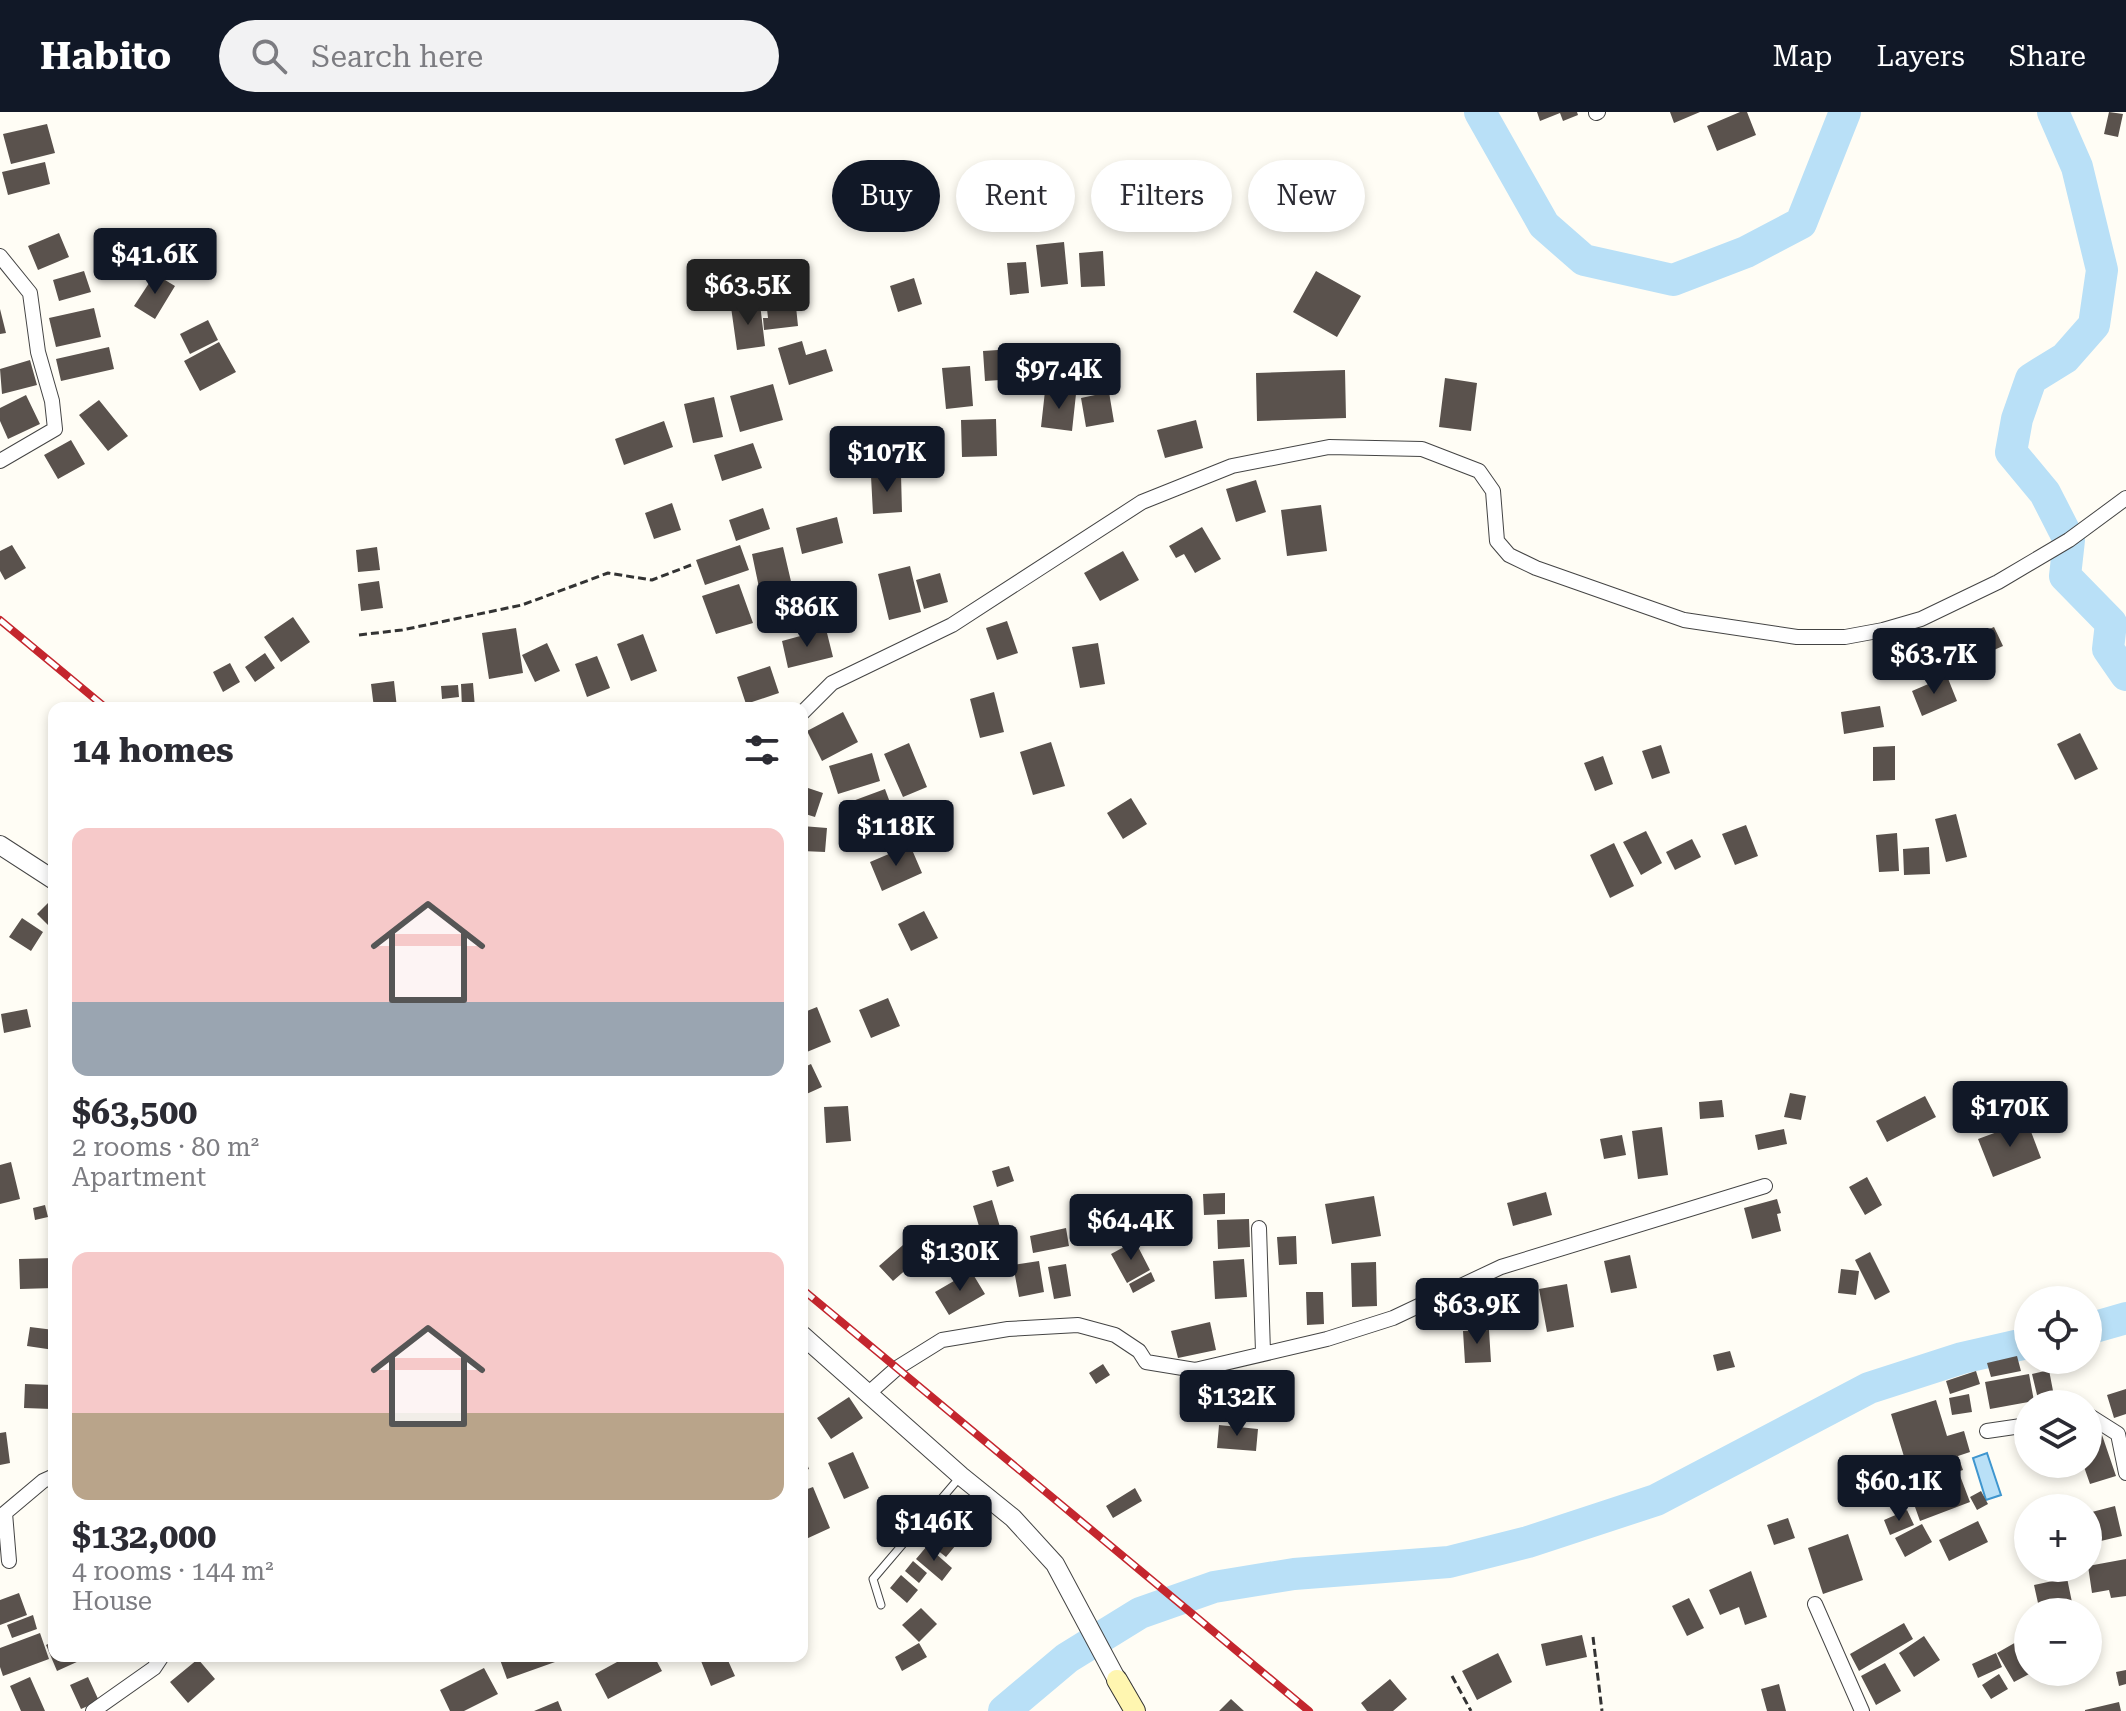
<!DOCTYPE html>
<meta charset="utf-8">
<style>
:root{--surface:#fff;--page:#f2f2f3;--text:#2b2b33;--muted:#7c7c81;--accent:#111827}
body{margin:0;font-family:"Roboto Serif",serif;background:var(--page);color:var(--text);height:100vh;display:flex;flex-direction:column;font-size:30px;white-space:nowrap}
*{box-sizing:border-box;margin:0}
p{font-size:26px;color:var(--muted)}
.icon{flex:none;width:44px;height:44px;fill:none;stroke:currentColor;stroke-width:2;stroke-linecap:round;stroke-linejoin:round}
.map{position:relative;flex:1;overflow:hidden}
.side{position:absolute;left:48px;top:590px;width:760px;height:960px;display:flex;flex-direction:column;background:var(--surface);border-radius:16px;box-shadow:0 4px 12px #0003}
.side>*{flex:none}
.hud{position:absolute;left:832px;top:48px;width:760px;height:72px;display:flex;gap:16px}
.tools{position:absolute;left:2014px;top:1174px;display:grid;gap:16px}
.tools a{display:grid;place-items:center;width:88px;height:88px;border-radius:50%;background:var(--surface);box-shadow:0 4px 12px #0003;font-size:40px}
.price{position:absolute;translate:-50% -68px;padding:0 18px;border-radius:8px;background:var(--accent);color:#fff;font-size:26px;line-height:52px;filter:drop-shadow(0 2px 4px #0008)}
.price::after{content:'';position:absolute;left:50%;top:48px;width:24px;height:18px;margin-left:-12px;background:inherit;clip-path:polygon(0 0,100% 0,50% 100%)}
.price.on{background:#222;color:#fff}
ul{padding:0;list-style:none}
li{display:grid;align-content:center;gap:16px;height:424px;padding:0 24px}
li span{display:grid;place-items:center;height:248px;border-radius:16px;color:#555}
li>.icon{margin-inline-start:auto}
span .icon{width:144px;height:144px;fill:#fffc;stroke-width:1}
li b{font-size:34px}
h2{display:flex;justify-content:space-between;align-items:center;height:96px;padding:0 24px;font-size:34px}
.tag{padding:0 28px;border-radius:36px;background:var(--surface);box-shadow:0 4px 12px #0003;font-size:28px;line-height:72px}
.tag.on{background:var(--accent);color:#fff}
header{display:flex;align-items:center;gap:48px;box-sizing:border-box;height:112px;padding:0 40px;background:var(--accent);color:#fff}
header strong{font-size:38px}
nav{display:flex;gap:44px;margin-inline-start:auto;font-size:28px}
.search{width:560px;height:72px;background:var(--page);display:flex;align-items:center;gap:20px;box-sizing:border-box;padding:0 28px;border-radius:44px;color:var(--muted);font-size:30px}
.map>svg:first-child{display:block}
.water{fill:#b9e0f7;stroke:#3f96cf;stroke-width:2}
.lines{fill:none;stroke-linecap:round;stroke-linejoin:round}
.river{stroke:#b9e0f7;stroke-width:32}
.building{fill:#5a524d}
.service-casing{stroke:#444;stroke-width:9}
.minor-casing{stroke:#444;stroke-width:16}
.tertiary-casing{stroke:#444;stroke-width:20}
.secondary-casing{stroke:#333;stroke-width:22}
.path{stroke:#333;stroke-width:3;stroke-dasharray:8 4;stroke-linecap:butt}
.service{stroke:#fff;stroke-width:7}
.minor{stroke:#fff;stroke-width:14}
.tertiary{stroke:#fff;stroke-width:18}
.secondary{stroke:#fff6b0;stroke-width:20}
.rail-casing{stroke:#c4262e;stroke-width:8}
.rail{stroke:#fff;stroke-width:5;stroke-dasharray:15;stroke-linecap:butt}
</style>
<header>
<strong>Habito</strong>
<div class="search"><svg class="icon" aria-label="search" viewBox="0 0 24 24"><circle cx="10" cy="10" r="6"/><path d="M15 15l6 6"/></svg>Search here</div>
<nav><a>Map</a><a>Layers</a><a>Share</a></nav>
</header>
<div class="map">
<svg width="2126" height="1599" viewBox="0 0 2126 1599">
<rect width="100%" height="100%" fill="#fffdf5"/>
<path class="water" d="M1987,1341l14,42 -15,5 -13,-42z"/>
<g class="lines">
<path class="river" d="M1480,0l64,113 40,35 89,20 73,-28 55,-29 44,-111
M2053,0l24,55 25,103 -8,55 -29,33 -34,21 -14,40 -6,33 34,41 24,47 -4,36 46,47 -3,26 18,26
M2088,1217l38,-11
M1004,1599l63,-53 73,-45 74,-26 80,-13 155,-12 79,-20 128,-42 213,-112 93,-30 66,-15"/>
</g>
<path class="building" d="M1537,0h40l1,3 -15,6 -3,-8 -20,8z
M1670,0h30l-26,11z
M1740,0h7l9,23 -39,16 -10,-25z
M2109,0l14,2 -5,23 -14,-3z
M47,12l8,29 -44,11 -8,-30z
M45,50l5,22 -42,11 -6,-23z
M59,121l10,24 -31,13 -10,-24z
M1064,130l4,42 -27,3 -5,-42z
M1103,139l2,35 -24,1 -2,-34z
M1026,150l3,31 -19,2 -3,-32z
M84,159l7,21 -32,9 -6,-21z
M1316,159l45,25 -24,41 -44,-25z
M155,162l20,12 -20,33 -21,-13z
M914,166l8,26 -24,8 -8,-26z
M795,185l3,29 -34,4 -1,-12h5l-2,-18z
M760,192l5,42 -28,4 -6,-43z
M94,196l7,29 -45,10 -7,-29z
M0,197l6,24 -6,1z
M208,208l10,20 -28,14 -10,-20z
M802,229l4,14 20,-6 7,22 -44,14 -11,-37z
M219,230l17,30 -36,19 -16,-30z
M109,235l5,22 -53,12 -5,-22z
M1013,237l2,30 -30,2 -2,-30z
M30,248l7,25 -35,9 -2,-25z
M970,254l3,40 -27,3 -4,-41z
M1345,258l1,48 -89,3 -1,-48z
M1445,266l32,5 -6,48 -32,-4z
M773,272l10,36 -43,12 -10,-36z
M1045,279l31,3 -4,37 -31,-4z
M1109,280l5,30 -28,5 -5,-29z
M26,283l14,29 -32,15 -8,-18v-13z
M714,285l9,40 -30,6 -9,-39z
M99,288l29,36 -20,15 -29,-36z
M996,307l1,37 -35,1 -1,-37z
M1196,308l7,28 -38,10 -8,-28z
M664,309l9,26 -49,18 -9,-26z
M71,328l14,24 -27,15 -14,-24z
M753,331l9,25 -40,13 -8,-26z
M901,362l1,38 -29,2 -2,-38z
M1256,368l10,32 -30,10 -10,-33z
M672,391l9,27 -27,9 -9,-26z
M1321,393l6,46 -40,5 -6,-46z
M763,396l7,21 -34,12 -7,-21z
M837,405l6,26 -41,11 -6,-26z
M1202,415l19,32 -26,14 -11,-19 -8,4 -7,-12z
M12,433l14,23 -21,12 -5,-9v-20z
M740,433l9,25 -44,15 -9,-25z
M377,435l3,23 -22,2 -2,-22z
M783,435l10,43 -32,7 -9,-43z
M1123,439l16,29 -39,21 -16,-28z
M910,454l11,46 -32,8 -11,-46z
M940,461l8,29 -24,7 -8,-29z
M379,469l4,27 -22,3 -3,-27z
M739,472l14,39 -37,11 -14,-38z
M293,505l17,25 -29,20 -17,-25z
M1007,509l11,32 -21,7 -11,-32z
M1994,515l9,19 -41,18 -9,-19z
M516,516l7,45 -34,6 -7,-46z
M826,517l7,28 -45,11 -6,-27z
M1924,520l12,39 -23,7 -11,-39z
M643,522l14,37 -26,10 -14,-37z
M547,531l13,28 -25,11 -13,-27z
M1098,531l7,41 -25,4 -8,-41z
M265,541l10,15 -20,14 -10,-15z
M597,544l13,32 -23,9 -12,-33z
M230,551l10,19 -17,10 -10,-20z
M770,554l9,27 -33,11 -9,-27z
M1947,564l10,25 -35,15 -10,-25z
M394,569l3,27h-23l-3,-24z
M473,571l2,25h-13l-1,-24z
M458,573l1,12 -17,2 -1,-13z
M994,580l10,40 -24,6 -10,-39z
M1880,594l4,21 -40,7 -3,-22z
M843,600l15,30 -36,19 -15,-30z
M2080,621l18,36 -23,11 -18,-36z
M1051,630l14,44 -32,9 -13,-43z
M909,631l18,44 -24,10 -19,-43z
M1661,633l9,28 -18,6 -10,-28z
M1895,634v34l-22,1v-34z
M872,641l8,28 -42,13 -9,-28z
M1603,644l10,28 -18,7 -11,-28z
M802,674l21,7 -8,24 -13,-4z
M885,677l10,27 -35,12 -10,-26z
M1131,686l16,26 -24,15 -16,-26z
M1956,702l11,43 -21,5 -11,-43z
M1746,713l12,31 -23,9 -13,-31z
M802,714l25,2 -2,24 -23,-1z
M1646,719l16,32 -21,12 -18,-33z
M1897,721l2,38 -20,1 -3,-37z
M1692,727l9,18 -26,13 -9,-18z
M1614,731l20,43 -24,12 -20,-43z
M910,733l12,28 -40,18 -12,-29z
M1929,735l1,27 -26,1 -1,-26z
M54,785v34l-17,-17z
M924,799l14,27 -27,13 -13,-27z
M22,806l21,14 -12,19 -22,-14z
M888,886l12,28 -29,12 -12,-28z
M817,895l14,35 -29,12v-41z
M27,897l4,18 -27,6 -3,-19z
M811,952l11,23 -20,9v-28z
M1790,981l16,3 -5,24 -17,-3z
M1925,984l11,21 -49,25 -11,-21z
M1722,988l2,17 -24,2 -1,-17z
M848,994l3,35 -25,2 -2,-36z
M2027,1009l14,37 -48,19 -15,-38z
M1662,1015l6,48 -30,4 -6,-48z
M1784,1017l3,15 -29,6 -3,-15z
M1622,1023l4,20 -22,4 -4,-20z
M11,1050l9,37 -20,5v-39z
M1009,1054l5,15 -17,6 -5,-16z
M1867,1065l15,28 -17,10 -16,-28z
M1546,1080l6,23 -39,11 -6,-23z
M1225,1081v21l-21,1 -1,-21z
M1374,1084l7,40 -49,8 -7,-40z
M1777,1087l4,14 -4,1 4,17 -29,8 -8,-31z
M992,1088l8,27 -19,6 -8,-27z
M45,1093l3,12 -13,3 -2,-12z
M1249,1107l1,28 -32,2 -1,-29z
M1066,1116l3,18 -36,7 -3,-17z
M919,1119l14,15 -40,35 -14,-15z
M1296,1124l1,28 -18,1 -2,-28z
M1135,1129l15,29 -23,13 -16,-29z
M1870,1140l20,40 -15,8 -20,-40z
M1630,1143l7,33 -26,5 -7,-32z
M54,1146v30l-34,1 -1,-30z
M1244,1147l3,38 -32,2 -2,-38z
M1039,1149l5,31 -25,5 -6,-32z
M1376,1150l1,44 -25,1 -1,-44z
M1066,1152l5,32 -17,3 -6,-32z
M1841,1157l18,2 -3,24 -18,-2z
M971,1159l14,23 -36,21 -14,-23z
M1151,1160l4,9 -22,12 -4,-9z
M1567,1172l7,43 -27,5 -8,-43z
M1306,1180h17l1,32 -17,1z
M1210,1210l6,28 -38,8 -7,-27z
M30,1215l24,3v20l-27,-4z
M1489,1218l2,32 -26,1 -2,-32z
M1730,1239l5,16 -18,4 -4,-16z
M2017,1244l4,15 -30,6 -4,-14z
M1103,1252l7,11 -14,9 -7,-11z
M2049,1258l5,26 -16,3 -6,-25z
M1976,1259l4,13 -30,10 -4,-13z
M2029,1262l5,27 -44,8 -5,-27z
M25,1272l28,1 -1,24 -28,-1z
M2126,1277v25l-12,4 -7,-23z
M1969,1282l3,18 -20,3 -3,-17z
M849,1285l14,21 -32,21 -14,-21z
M1936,1288l11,36 17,-5 6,21 -12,4 5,14 -50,16 -22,-72z
M1219,1313l39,4 -2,22 -39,-3z
M6,1320l4,31 -10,2v-32z
M2101,1320l15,44 -26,8 -7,-20h5v-27z
M802,1339l7,18 -7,3z
M853,1340l16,36 -25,11 -16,-36z
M1959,1361l11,29 -50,19 -10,-28z
M813,1375l17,41 -24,11 -4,-9v-39z
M1135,1376l7,13 -29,17 -7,-12z
M1981,1379l7,13 -11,6 -7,-13z
M2115,1394l7,30 -34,8v-31z
M1907,1398l7,15 -24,10 -6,-15z
M1788,1406l7,20 -21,7 -7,-20z
M947,1407l18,15 -19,23 -19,-15z
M1978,1409l10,21 -39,19 -10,-21z
M1922,1412l10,18 -27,15 -10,-19z
M1848,1422l15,46 -40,14 -15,-46z
M927,1434l25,22 -10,13 -26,-22z
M2126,1447v37l-15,2 -2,-8 -17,3 -4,-27z
M913,1449l14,12 -8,10 -14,-12z
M1751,1459l16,46 -22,8 -6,-18 -19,8 -11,-25z
M901,1463l17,15 -11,13 -17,-15z
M2067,1466l6,29 -33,5 -6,-27z
M19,1481l8,22 -27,10v-25z
M1689,1486l15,30 -17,8 -15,-30z
M921,1496l16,16 -18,18 -17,-17z
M33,1503l4,14 -25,9 -5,-13z
M1904,1511l9,16 -54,32 -9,-17z
M40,1521l9,26 -46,17 -3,-9v-19z
M1582,1523l5,22 -41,9 -5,-22z
M1924,1524l16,24 -26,17 -15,-24z
M54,1529v15h23l2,5 -22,10 -11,-26z
M2018,1529l10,17v14h5l-19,10 -17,-29z
M919,1531l8,14 -25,14 -7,-14z
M1498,1541l14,29 -35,18 -15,-29z
M1996,1541l6,14 -24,11 -6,-14z
M553,1544l2,6 -48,17 -8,-22z
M628,1544h26l8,15 -54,28 -13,-25z
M713,1544h13l9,20 -24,10 -10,-25z
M198,1547l17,20 -27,24 -18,-21z
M1885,1551l16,28 -25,14 -15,-29z
M484,1556l14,26 -34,17h-14l-10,-21z
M2126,1558v14l-7,2 -3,-14z
M1999,1562l9,15 -17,10 -9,-14z
M30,1565l15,34h-24l-11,-25z
M88,1565l11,24 -18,8 -11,-24z
M1390,1567l17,20 -14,12h-26l-6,-8z
M1779,1572l7,27h-19l-6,-22z
M1231,1587l13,12h-25z
M558,1589l4,10h-28z
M2119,1590l2,9h-36v-1z"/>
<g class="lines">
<defs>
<path id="service" d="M881,1493l-8,-26 87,-102"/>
<path id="minor" d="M1596,1l2,-1
M0,144l30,37 8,59 14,49 3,28 -55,32
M802,601l30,-30 120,-58 190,-123 90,-36 97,-19 93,2 57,22 14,20 4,50 12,14 27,13 148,52 113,17h48l38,-7 38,-11 77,-37 71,-42 57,-42
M1259,1116l4,124
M870,1280l27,-24 45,-28 66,-11 70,-4 37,10 24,16 7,11 49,8 132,-31 66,-21 108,-51 264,-81
M2088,1303l30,19 8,39
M1987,1319l41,-6
M9,1449l-4,-48 38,-32 11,-5
M1815,1492l47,107
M93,1599l61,-43 8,-12"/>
<path id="tertiary" d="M0,733l54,35
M802,1223l159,141 52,42 42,46 62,116"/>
<path id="secondary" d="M1117,1568l18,31"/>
</defs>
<use href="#service" class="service-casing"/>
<use href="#minor" class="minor-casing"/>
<use href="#tertiary" class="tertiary-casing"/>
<use href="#secondary" class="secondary-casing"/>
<path class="path" d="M359,523l43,-5 120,-25 86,-32 44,7 39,-15
M1593,1525l9,74
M1452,1564l19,35"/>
<use href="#service" class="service"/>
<use href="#minor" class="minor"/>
<use href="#tertiary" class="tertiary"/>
<use href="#secondary" class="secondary"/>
<defs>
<path id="rail" d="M0,508l106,88
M802,1177l507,422"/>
</defs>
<use href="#rail" class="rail-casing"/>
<use href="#rail" class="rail"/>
</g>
</svg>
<div class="tools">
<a><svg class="icon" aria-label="locate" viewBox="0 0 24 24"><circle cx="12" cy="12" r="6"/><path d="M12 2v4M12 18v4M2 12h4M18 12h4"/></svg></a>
<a><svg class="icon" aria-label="layers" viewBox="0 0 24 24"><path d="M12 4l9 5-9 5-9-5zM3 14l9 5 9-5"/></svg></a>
<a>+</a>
<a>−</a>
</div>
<b class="price" style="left:155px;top:184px">$41.6K</b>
<b class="price on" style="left:748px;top:215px">$63.5K</b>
<b class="price" style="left:1059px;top:299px">$97.4K</b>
<b class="price" style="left:887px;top:382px">$107K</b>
<b class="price" style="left:807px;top:537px">$86K</b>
<b class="price" style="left:1934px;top:584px">$63.7K</b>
<b class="price" style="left:896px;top:756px">$118K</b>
<b class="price" style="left:2010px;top:1037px">$170K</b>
<b class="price" style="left:1131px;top:1150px">$64.4K</b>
<b class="price" style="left:960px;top:1181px">$130K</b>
<b class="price" style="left:1477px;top:1234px">$63.9K</b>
<b class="price" style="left:1237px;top:1326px">$132K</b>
<b class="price" style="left:1899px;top:1411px">$60.1K</b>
<b class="price" style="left:934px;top:1451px">$146K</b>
<div class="hud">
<a class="tag on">Buy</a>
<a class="tag">Rent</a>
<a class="tag">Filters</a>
<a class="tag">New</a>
</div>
<section class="side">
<h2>14 homes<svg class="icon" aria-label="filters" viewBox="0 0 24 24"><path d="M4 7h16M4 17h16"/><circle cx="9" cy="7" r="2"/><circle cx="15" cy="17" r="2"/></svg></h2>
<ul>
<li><span style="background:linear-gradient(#f6c9c9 70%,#9aa5b1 0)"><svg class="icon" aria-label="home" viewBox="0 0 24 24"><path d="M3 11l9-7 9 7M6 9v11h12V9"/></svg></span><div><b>$63,500</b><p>2 rooms · 80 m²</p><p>Apartment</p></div></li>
<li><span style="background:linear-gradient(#f6c9c9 65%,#b9a48a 0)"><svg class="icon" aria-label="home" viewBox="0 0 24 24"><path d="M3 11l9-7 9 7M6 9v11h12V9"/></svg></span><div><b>$132,000</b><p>4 rooms · 144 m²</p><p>House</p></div></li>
</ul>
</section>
</div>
